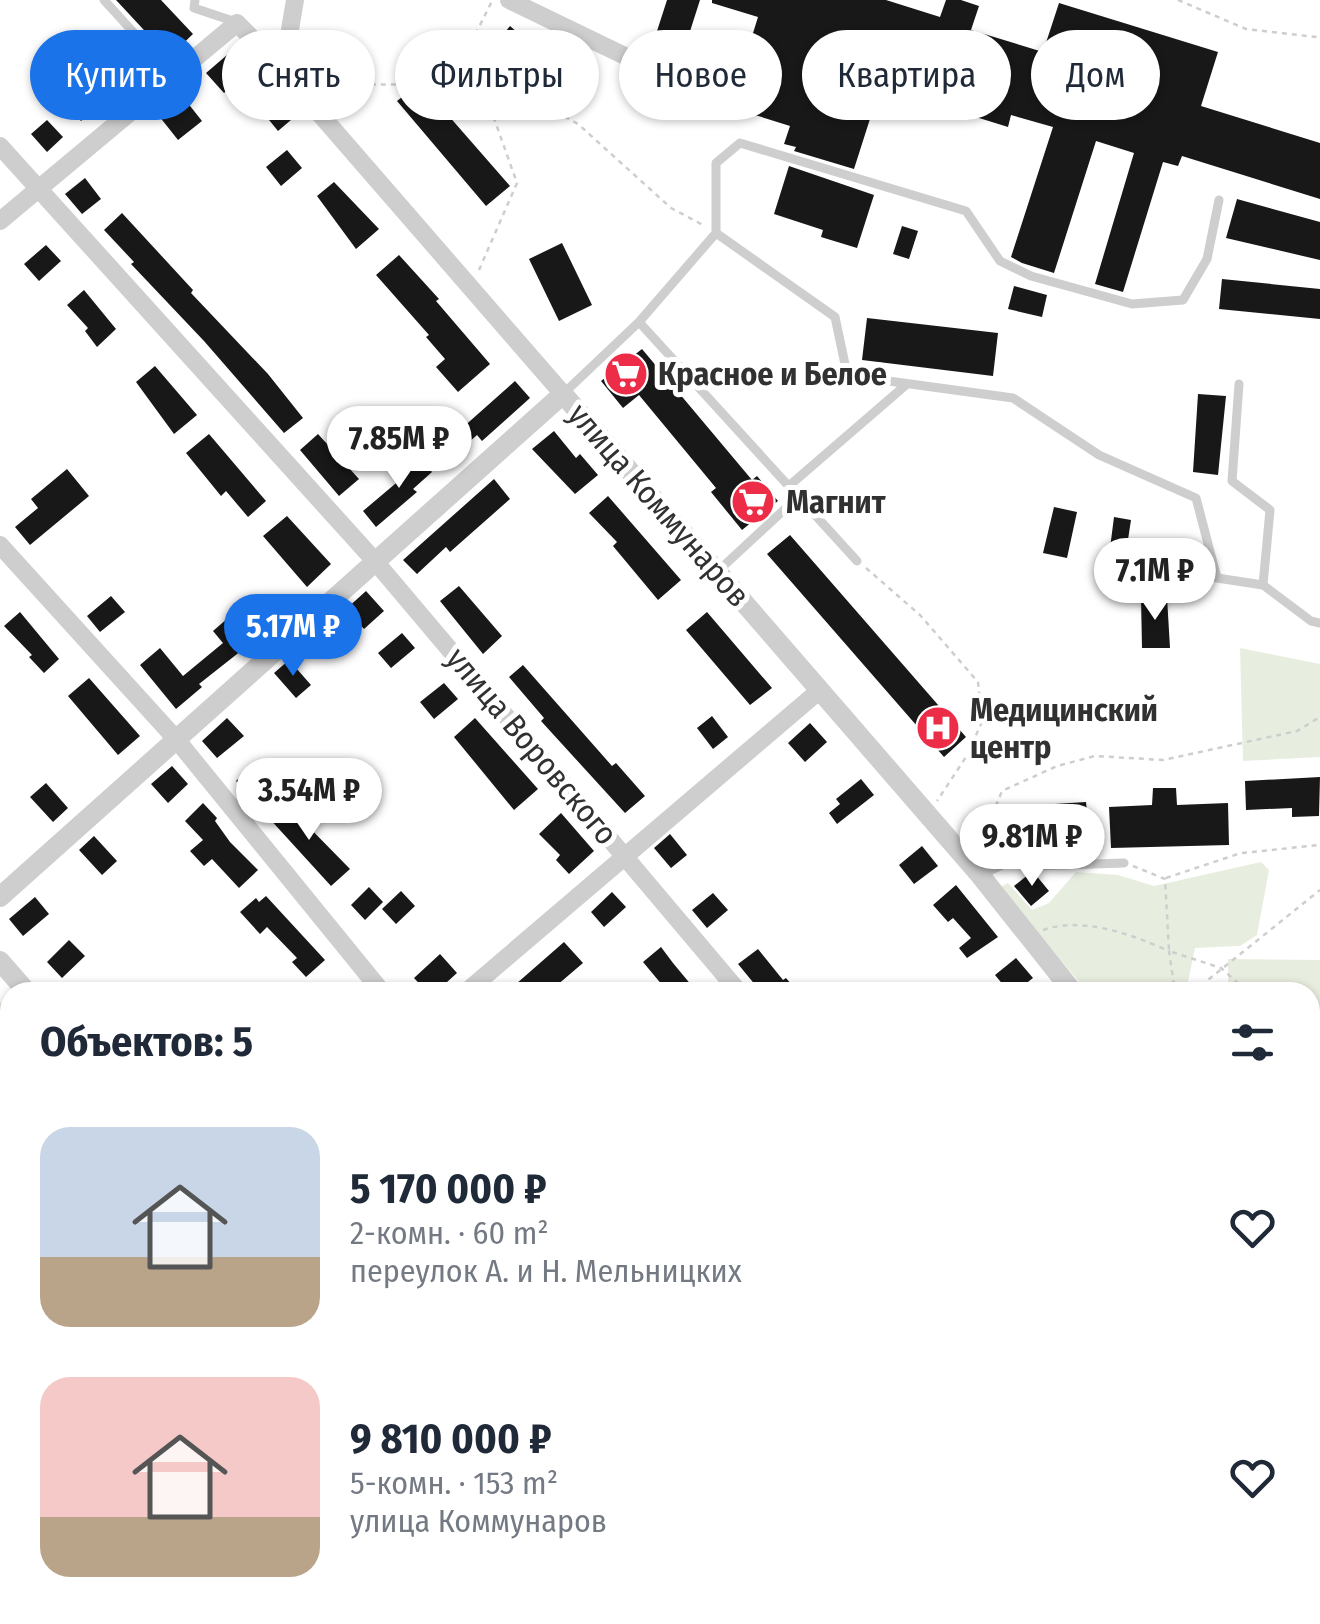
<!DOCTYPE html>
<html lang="ru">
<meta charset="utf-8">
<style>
:root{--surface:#fff;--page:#f2f2f3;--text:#1f2937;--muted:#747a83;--accent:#1a73e8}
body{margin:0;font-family:"Fira Sans Condensed",sans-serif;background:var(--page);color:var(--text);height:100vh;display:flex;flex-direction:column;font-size:38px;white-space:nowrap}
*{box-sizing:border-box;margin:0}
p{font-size:32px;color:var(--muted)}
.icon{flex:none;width:55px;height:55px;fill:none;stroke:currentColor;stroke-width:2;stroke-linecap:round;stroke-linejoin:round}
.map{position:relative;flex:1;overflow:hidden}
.sheet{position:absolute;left:0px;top:982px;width:1320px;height:642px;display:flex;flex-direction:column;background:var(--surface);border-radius:30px 30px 0 0;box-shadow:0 2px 8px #0004}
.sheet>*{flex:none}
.banner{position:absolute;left:30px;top:30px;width:1260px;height:90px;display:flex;gap:20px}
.price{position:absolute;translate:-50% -85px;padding:0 22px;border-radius:35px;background:#fff;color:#222;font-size:32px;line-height:65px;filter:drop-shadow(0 2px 5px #0008)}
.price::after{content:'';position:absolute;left:50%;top:60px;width:30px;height:22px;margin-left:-15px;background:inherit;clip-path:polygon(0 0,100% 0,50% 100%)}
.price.selected{background:var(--accent);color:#fff}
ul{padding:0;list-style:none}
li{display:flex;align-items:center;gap:30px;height:250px;padding:0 40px}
li span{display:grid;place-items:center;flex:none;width:280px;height:200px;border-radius:30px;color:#555}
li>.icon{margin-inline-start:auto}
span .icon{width:120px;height:120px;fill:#fffc;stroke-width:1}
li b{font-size:42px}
h2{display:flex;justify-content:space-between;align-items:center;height:120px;padding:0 40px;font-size:42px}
.chip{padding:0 35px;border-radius:45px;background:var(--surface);box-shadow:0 2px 8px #0004;font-size:35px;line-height:90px}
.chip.selected{background:var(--accent);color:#fff}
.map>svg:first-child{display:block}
.green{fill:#e8eedf}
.water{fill:#cae3ee}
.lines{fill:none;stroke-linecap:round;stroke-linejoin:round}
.stream{stroke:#cae3ee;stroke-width:5}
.building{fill:#181818}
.path{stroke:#cecece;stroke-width:2.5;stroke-dasharray:5 5;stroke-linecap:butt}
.service{stroke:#cecece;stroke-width:9}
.minor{stroke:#cecece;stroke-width:18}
.tertiary{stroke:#cecece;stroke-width:20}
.labels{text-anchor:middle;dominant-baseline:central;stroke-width:10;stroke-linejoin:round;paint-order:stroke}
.poi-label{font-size:32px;font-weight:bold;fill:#313131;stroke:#fff;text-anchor:start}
.street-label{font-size:32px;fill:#313131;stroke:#fff}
</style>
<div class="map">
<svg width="1320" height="1624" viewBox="0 0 1320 1624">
<rect width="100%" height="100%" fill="#fff"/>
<path class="green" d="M1240,648l80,16v93l-77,4z
M1261,862l8,8 -12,65 -17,11 -45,2 -7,34 -7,10h-93l-90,-104 10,-5 24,27 17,-7 27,-31 42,3 36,11z
M1228,959l92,1v59h-10v-27h-82z
M0,1002l10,12v387l-10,8z
M10,1534v81h340l-1,9h-349v-89z
M746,1615h395l11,9h-387z"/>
<path class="water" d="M10,1430v104l-10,1v-103z
M504,1615h215l10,9h-211z"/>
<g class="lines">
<path class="stream" d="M0,1204l10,2"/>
</g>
<path class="building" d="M116,0h45l32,34 -24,23z
M667,0h33l-31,97 -30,-10z
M712,0h174l54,17 6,-17h15l18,6 -8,24 72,22 16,-49 159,49 -17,54 119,37v56l-138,-43 -4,10 -15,-4 -40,130 -28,-8 39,-131 -38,-12 -42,132 -32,-10 -11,-6 42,-130 -42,-12 -3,12 -106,-33 4,-12 -22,-7 -30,94 -60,-18 2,-4 -12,-3 6,-18 -60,-19 28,-90 -46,-14z
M510,26l38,33 -13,16 -38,-33z
M304,45l24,26 -12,11 -19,-21z
M115,52l18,20 -52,49 -17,-18z
M227,55l18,20 -21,18 -18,-20z
M420,83l90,103 -24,20 -89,-105z
M183,97l19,24 -24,19 -19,-24z
M284,98l14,16 -20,17 -13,-16z
M47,120l16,17 -16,15 -16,-18z
M287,150l15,18 -21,18 -15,-19z
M789,166l85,29 -17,53 -36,-11 2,-7 -49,-16z
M85,178l16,21 -19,15 -17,-20z
M334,182l45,47 -23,20 -39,-53z
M1237,199l83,23v38l-94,-22z
M122,213l71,77 -2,3 77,81 35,44 -19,15 -80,-92 -73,-77 3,-2 -30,-32z
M902,226l16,5 -9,28 -16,-5z
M562,243l30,62 -33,16 -30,-62z
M46,245l15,16 -22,20 -15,-17z
M399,255l40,44 -3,2 54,63 -32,28 -22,-25 9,-8 -19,-22 3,-2 -53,-60z
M1222,279l98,10v30l-101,-10z
M1014,286l33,9 -5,22 -34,-8z
M84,290l32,39 -19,18 -12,-16 3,-3 -21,-23z
M867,318l131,15 -5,43 -131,-16z
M642,349l110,131 5,-4 21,25 -36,29 -31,-38 5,-4 -77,-93 -16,13 -22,-27z
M155,366l42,49 -23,19 -38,-52z
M515,381l15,17 -48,43 -5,-6 -27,24 -16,-18 13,-10 5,6z
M1198,394l28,2 -8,79 -25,-3z
M554,431l22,27 4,-4 18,21 -23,19 -43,-45z
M209,434l57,67 -18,16 -22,-26 -5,5 -35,-43z
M318,434l41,45 -20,17 -39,-46z
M415,453l17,19 -19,17 4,3 -41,35 -13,-16 45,-38 -7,-8z
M67,469l22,27 -59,49 -15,-18 23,-19 -7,-9z
M494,479l16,20 -60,53 -4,-5 -29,27 -14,-14z
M608,496l73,84 -23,20 -45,-54 4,-4 -28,-29z
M1054,507l23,5 -10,46 -24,-5z
M287,516l44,48 -24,23 -44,-51z
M1114,517l17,3 -6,39 -16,-3z
M790,535l176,202 -22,20 -177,-203z
M459,586l43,50 -19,18 -43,-53z
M366,591l18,20 -20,18 -18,-20z
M111,596l14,16 -25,20 -13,-16z
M1141,597h26l3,51h-28z
M20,612l39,47 -15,14 -15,-16 3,-2 -28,-29z
M707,612l65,76 -22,17 -64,-75z
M228,618l23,25 -52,41 3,3 -26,22 -36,-44 20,-17 23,28 40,-33 -10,-12z
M402,633l13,15 -24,20 -13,-15z
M289,660l22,25 -15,13 -22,-25z
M523,665l89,101 4,-3 29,33 -20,17 -84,-92 3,-3 -35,-41z
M89,678l51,58 -22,19 -50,-59z
M444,683l14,16 -24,20 -14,-17z
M712,716l16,21 -15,12 -16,-21z
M227,718l17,18 -27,22 -15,-17z
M475,718l63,71 -24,21 -60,-73z
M810,723l17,19 -22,20 -17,-19z
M255,763l14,15 -19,18 -14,-15z
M172,766l16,18 -20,19 -17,-19z
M1320,777l-1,39 -27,1v-9l-46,2 -1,-29z
M861,779l13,16 -37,29 -8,-11 11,-9 -4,-5z
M46,783l22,25 -15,14 -23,-25z
M1153,788h23l1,17 51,-2 1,42 -118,3 -2,-41 43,-2z
M286,800l15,15 -2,2 51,52 -19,17 -63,-69z
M1086,802l5,54h-63l-4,-50z
M203,803l14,15 -2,3 15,21 28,28 -19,18 -27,-29 -8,7 -14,-15 13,-11 -18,-19z
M561,813l33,38 -25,23 -13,-14 4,-5 -21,-21z
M670,834l17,21 -16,13 -17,-20z
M94,836l23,25 -15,14 -23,-25z
M922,846l16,20 -24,18 -15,-19z
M1029,874h6l14,17 -18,15 -17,-20z
M956,885l42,52 -31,21 -8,-10 12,-10 -18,-20 -5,4 -15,-17z
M369,887l14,15 -18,18 -14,-15z
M401,891l14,15 -19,18 -14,-15z
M612,892l14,15 -22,20 -13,-15z
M713,893l15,17 -21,18 -15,-18z
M266,896l59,64 -19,17 -14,-15 5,-4 -30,-31 -7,7 -20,-22 16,-14 3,4z
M35,897l14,17 -26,22 -14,-17z
M69,940l16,16 -23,22 -15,-16z
M564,942l19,21 -34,29h-42z
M661,947l12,16 24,29h-29l-25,-30z
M758,949l25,31 3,-2 12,14h-37l-23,-28z
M440,954l17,19 -21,19h-9l-13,-14z
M1016,958l17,20 -18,14h-6l-14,-17z"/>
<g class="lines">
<path class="path" d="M1178,0l68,29 70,8 4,4
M322,91l15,-6 101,-1 91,12 49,28 93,84 32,17
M479,270l38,-87 -33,-93 -8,-57 16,-32
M866,568l54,47 58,67 4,40 -16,35 -29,44
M985,854v-22l17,-41 55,-25 38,-10 68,4 134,-29 23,-14
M1133,866l32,13 4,72 52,17 27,24
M1166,878l75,-25 79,-8
M1043,930c40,-14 90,5 126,21l6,41
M1193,992l127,-102"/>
<path class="service" d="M104,0l69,76
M195,0l-1,8 42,14
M716,233l119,84 11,52 35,11 132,18 86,57 97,43 21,80 46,7
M639,322l218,239
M1239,384l-7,97 38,29 -7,75 48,36 9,2
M564,393l75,-71 77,-89v-70l24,-20 226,68 34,50 31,15 101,28 51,-4 24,-41 12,-59
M790,485l117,-101
M717,572l83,-77
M983,874l32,-15 16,7 93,-3
M1310,1163h10
M1275,1624l6,-6 -3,-3"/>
<path class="minor" d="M509,0l116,56
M283,71l12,-71
M0,146l374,414 365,432
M0,221l237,-198 36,37 290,334
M0,545l176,194 206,253
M466,992l354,-302
M1310,1414h10
M1310,1604l10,-12
M1154,1615l11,9
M435,1624v-9
M1293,1624l8,-9"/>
<path class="tertiary" d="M0,897l563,-503 417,481 93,117
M0,961l27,31
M1310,1066l10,1"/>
</g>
<defs>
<symbol id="supermarket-disc" viewBox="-11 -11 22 22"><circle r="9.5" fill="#ed2d48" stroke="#fff"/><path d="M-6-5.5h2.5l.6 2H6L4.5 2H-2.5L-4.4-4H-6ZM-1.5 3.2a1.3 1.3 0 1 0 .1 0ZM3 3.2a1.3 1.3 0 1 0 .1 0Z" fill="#fff"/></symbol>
<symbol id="hospital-disc" viewBox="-11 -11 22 22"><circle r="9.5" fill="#ed2d48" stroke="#fff"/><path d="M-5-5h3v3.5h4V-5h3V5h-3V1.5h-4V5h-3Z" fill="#fff"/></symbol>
</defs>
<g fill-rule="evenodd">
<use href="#supermarket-disc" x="601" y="349" width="50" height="50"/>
<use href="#supermarket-disc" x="728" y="477" width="50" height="50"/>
<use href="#hospital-disc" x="913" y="703" width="50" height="50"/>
</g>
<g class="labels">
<g class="poi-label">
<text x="658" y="374">Красное и Белое</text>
<text x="786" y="502">Магнит</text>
<text x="970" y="710">Медицинский<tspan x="970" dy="37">центр</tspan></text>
</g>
<g class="street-label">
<text transform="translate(659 505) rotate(49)">улица Коммунаров</text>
<text transform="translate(532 746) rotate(50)">улица Воровского</text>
</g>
</g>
</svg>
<b class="price" style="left:399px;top:491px">7.85M ₽</b>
<b class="price" style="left:1155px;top:623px">7.1M ₽</b>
<b class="price selected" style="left:293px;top:679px">5.17M ₽</b>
<b class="price" style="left:309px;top:843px">3.54M ₽</b>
<b class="price" style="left:1032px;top:889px">9.81M ₽</b>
<div class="banner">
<a class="chip selected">Купить</a>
<a class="chip">Снять</a>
<a class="chip">Фильтры</a>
<a class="chip">Новое</a>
<a class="chip">Квартира</a>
<a class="chip">Дом</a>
</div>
<section class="sheet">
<h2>Объектов: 5<svg class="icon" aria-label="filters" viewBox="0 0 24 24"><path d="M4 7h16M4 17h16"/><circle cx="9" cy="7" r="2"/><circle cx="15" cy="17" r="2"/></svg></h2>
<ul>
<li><span style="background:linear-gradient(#c9d6e8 65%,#b9a48a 0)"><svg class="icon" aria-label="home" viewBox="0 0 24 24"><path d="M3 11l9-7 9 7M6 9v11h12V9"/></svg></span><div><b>5 170 000 ₽</b><p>2-комн. · 60 m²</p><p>переулок А. и Н. Мельницких</p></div><svg class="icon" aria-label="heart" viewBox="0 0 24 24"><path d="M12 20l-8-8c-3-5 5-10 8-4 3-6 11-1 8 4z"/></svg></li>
<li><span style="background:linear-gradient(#f6c9c9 70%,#b9a48a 0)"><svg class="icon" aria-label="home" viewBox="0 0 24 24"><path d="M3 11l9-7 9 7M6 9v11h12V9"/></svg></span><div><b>9 810 000 ₽</b><p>5-комн. · 153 m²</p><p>улица Коммунаров</p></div><svg class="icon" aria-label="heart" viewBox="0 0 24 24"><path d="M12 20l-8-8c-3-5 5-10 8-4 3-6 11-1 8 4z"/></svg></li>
</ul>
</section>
</div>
